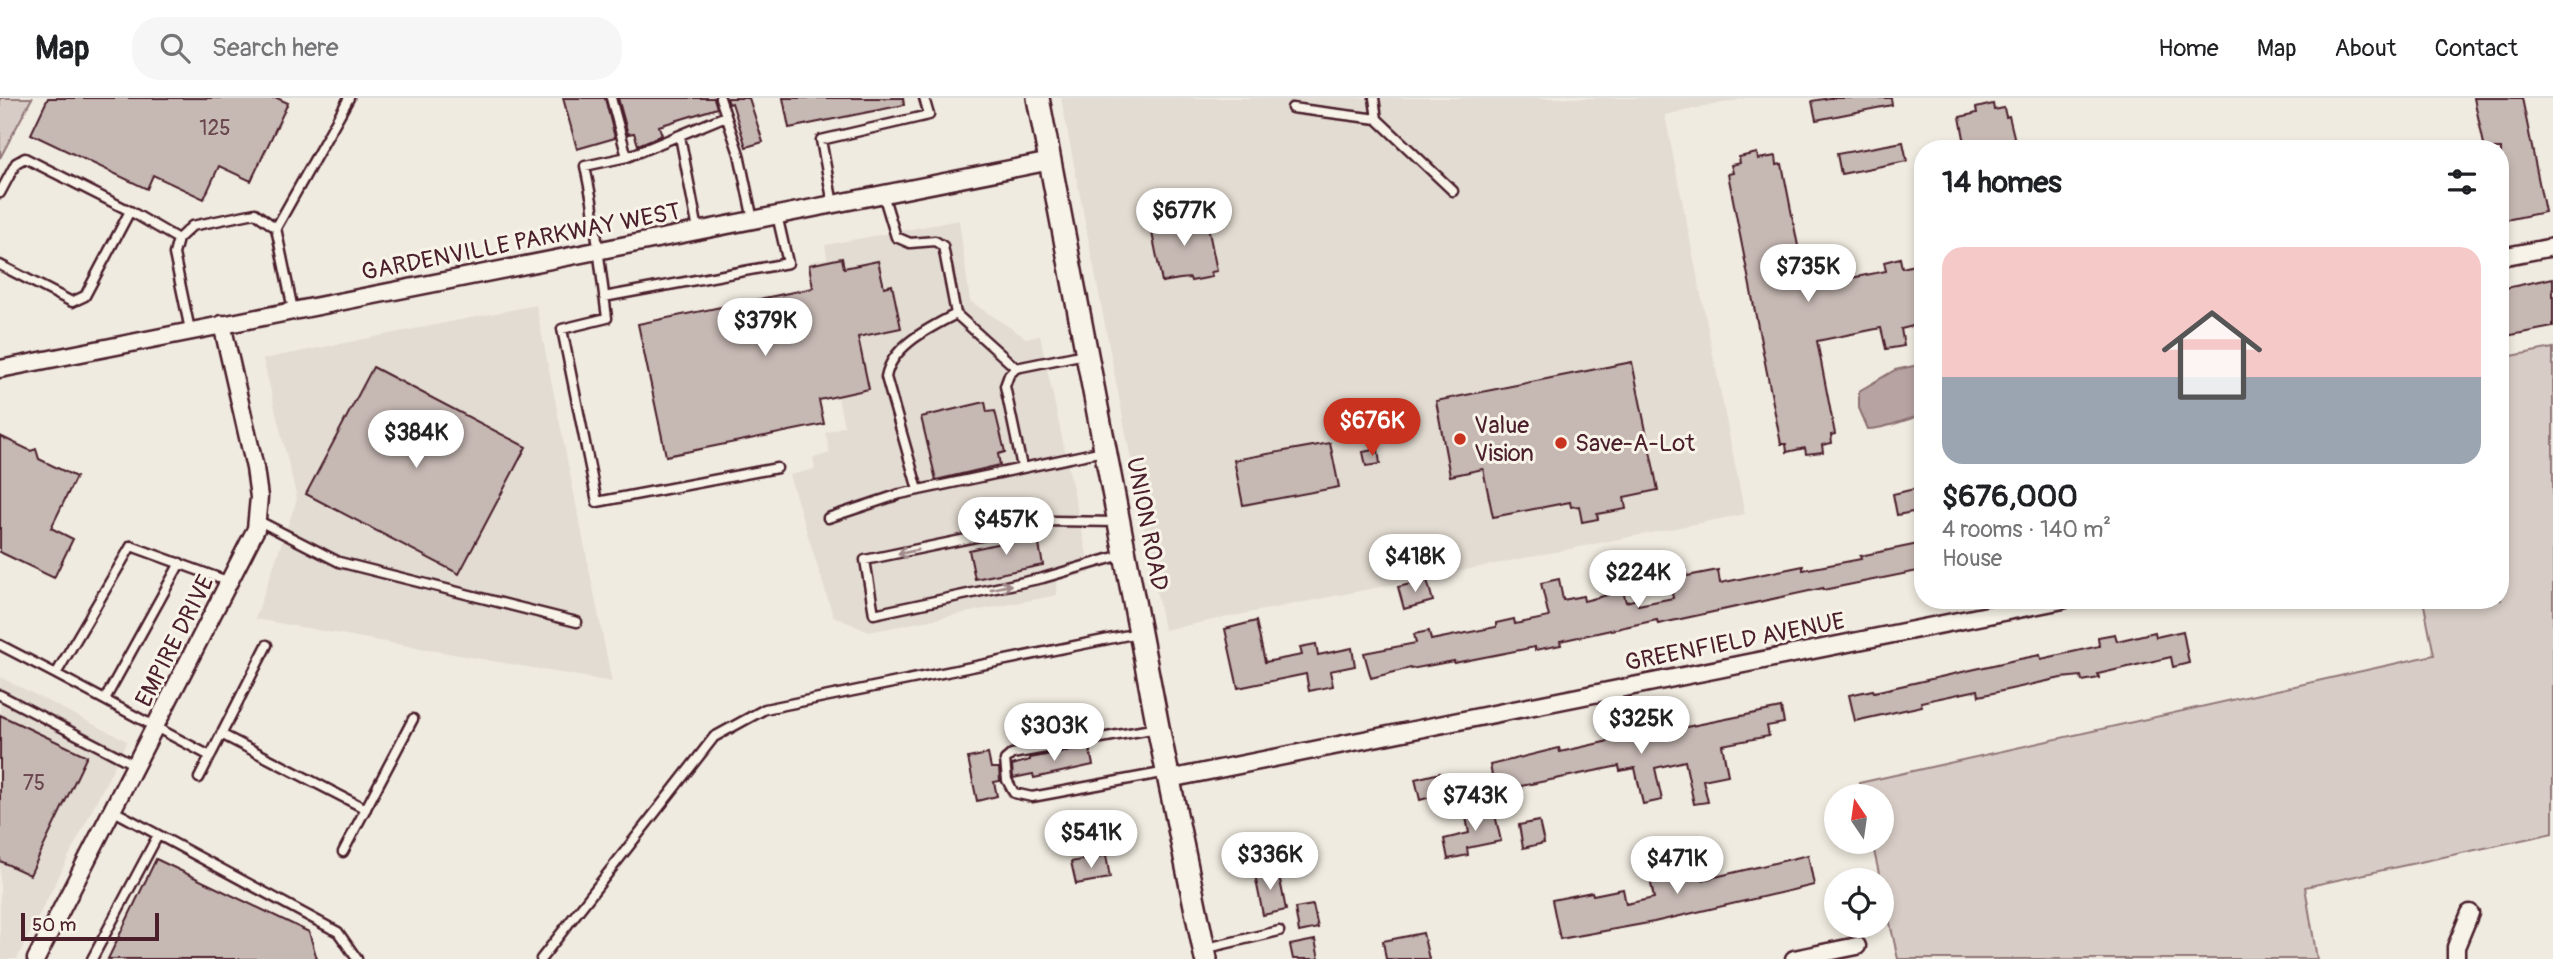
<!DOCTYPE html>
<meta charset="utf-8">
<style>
:root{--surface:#fff;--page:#f6f6f6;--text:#202124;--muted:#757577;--line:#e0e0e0;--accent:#c8321e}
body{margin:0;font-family:Pangolin,sans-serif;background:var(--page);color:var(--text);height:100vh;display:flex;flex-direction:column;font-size:26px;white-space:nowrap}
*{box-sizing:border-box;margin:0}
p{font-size:23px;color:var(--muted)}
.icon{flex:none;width:38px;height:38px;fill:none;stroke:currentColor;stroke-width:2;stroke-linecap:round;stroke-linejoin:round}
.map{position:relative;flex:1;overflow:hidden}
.sheet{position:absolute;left:1914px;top:42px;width:595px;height:469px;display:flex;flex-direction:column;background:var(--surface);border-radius:28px;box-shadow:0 4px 10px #0003}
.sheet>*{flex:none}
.needle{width:46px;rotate:347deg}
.buttons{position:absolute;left:1824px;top:686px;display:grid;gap:14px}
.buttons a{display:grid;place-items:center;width:70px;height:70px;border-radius:50%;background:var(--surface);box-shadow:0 4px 10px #0003;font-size:35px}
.scale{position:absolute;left:21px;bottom:18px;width:138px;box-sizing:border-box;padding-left:7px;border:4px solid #4a1f2b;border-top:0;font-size:19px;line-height:24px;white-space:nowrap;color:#4a1f2b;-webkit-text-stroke:5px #f7f3e8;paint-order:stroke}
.price{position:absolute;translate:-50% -60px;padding:0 16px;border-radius:24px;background:#fff;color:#222;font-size:23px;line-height:46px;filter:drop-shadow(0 2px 4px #0008)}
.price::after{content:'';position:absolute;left:50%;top:42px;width:21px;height:16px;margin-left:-10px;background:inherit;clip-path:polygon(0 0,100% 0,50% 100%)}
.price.current{background:var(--accent);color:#fff}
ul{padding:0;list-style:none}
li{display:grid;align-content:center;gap:14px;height:371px;padding:0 28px}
li span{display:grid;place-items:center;height:217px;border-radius:21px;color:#555}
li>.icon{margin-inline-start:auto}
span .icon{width:126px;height:126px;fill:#fffc;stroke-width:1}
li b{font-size:30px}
h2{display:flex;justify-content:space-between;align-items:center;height:84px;padding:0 28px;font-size:30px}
header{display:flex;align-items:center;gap:42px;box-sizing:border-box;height:98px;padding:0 35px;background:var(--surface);border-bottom:2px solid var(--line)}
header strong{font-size:33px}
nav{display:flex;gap:38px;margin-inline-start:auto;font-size:24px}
.search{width:490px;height:63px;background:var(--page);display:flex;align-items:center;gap:18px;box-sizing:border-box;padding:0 24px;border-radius:28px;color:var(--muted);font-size:26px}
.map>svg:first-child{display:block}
.built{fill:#e3dcd2}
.green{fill:#d8cdc6;stroke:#917678;stroke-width:2}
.water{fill:#b7a4a2;stroke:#8b6f72;stroke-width:2}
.building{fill:#c6b8b3;stroke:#4a1f2b;stroke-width:2}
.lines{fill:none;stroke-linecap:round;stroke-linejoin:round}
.service-casing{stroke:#4a1f2b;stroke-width:13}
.minor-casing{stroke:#4a1f2b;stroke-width:21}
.secondary-casing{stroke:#4a1f2b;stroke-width:26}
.service{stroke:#f7f3e8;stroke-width:8}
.minor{stroke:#f7f3e8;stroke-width:16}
.secondary{stroke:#f7f3e8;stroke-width:21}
.oneway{stroke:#a0898a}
.poi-dot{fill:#c8321e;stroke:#f7f3e8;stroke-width:2.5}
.labels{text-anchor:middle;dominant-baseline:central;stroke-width:6;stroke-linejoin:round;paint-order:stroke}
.number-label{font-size:21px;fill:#69454d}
.street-label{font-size:24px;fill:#4a1f2b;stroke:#f7f3e8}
.poi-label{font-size:24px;fill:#4a1f2b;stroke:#f7f3e8;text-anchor:start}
</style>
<header>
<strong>Map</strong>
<div class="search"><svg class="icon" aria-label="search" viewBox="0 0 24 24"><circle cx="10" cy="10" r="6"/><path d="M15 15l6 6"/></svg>Search here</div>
<nav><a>Home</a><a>Map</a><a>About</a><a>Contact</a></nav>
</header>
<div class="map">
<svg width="2553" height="861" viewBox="0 0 2553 861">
<rect width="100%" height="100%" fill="#f0ebe0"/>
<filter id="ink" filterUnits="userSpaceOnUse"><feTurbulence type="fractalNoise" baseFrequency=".0143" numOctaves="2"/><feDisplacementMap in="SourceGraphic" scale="14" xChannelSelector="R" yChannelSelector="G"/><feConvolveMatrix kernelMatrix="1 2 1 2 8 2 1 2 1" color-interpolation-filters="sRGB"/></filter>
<g filter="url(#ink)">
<path class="built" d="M1061,0h686l-82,17 80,399 -581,116z
M959,122l11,81 56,37 14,-3 51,238 -35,8 1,14 -188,37 -36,-16 -44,-141 26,-6 -2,-11 17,-5 -5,-20 19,-7 -36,-164 19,-4 -2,-13z
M536,207l76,377 -357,-63 42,-120 -34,-140z
M0,579l127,64 -110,218h-17z"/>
<path class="green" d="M0,0h32l-32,60z
M2553,250v485l-248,54 12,72h-419l-26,-117h9v-46h-19l-3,-13 575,-128 -11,-55h78v-242z"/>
<path class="water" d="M1923,266v51c-18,4 -36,14 -55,14l-9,-21v-17l36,-21z"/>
<path class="building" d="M48,0h229l11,5 -37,78 -32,-15 -15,33 -51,-24 -6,14 -116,-55z
M563,0h42l10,40 -38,11z
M618,0h96l3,10 -58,18 3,9 -24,10 -4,-12 -6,1z
M727,0h22l14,44 -17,5 -14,-44 -3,1z
M783,0h120l1,7 -115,23z
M1829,0h62l1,7 -76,15 -4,-19z
M2474,0h48l23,114 -44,9v-72h-16z
M1993,6l1,6 10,-2 2,9 3,-1 8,33h-51l-6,-32 17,-4 -1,-5z
M1903,44l4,19 -66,13 -4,-20z
M1757,55l1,6 18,-3 1,9 5,-1 24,123 80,-16 -2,-9 16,-4 2,10 21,-5v56l-3,1 1,4 -20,5 3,17 -18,3 -5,-21 -64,13 18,93 -4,1 1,8 -10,2 1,7 -17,2 -1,-6 -18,4 -1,-8h-5l-53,-270 5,-1 -2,-8 9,-2 -1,-6z
M1205,114l12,59 -6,1 1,5 -21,4 -1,-3 -10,1 -18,3 -12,-59z
M842,160l2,10 34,-7 6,26 8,-2 9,43 -43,9 11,52 -50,11 5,24 -158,32 -28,-132 175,-36 -4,-23z
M2553,180v49l-52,10v-48z
M1632,264l26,128 -34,7 2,12 -29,5 1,5 -16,3 -3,-16 -8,1 -1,-5 -77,15 -10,-48 -33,7 -14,-75z
M373,269l153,80 -67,127 -153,-80z
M985,304l2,10 8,-1 10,41 -7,2 2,11 -64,15 -15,-63z
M0,338l31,15 5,-2 3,10 37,18 -25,51 22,11 -19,39 -54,-26z
M1330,345l9,44 -96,18 -9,-45z
M1378,351l2,15 -14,2 -3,-14z
M1923,389v23l-26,5 -4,-21z
M1037,437l6,30 -68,14 -6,-29z
M1923,445v27l-100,20v-2l-165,36 -1,-4 -97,21 1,4 -26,5v-3l-81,16v-2l-43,8 -1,-1 -39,10 -7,-25 52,-10 -2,-9 15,-3 2,9 65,-13v-4l18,-4 1,5 34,-7 -8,-34 18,-4 4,21 20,-4 1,5 39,-10 3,11 11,-3 1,6 35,-7 -5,-26 17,-4 2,8 31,-6 2,13 83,-17v4l58,-11 -1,-3z
M1427,482l6,21 -29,8 -6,-22z
M1256,523l9,41 37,-7 -2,-8 16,-3 2,11 34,-7 3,18 -25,5 3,15 -24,5 -3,-17 -68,14 -13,-59z
M2183,533l6,32 -16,4 -2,-10 -73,17 1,4 -17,3 -1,-5 -20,2 -82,18 -1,-6 -57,12 1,4 -67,15 -6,-26 24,-5 1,2 141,-32 25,-5 1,4 58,-13 -1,-9 17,-3 2,7 38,-9 1,5z
M1781,610l3,15 -17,3 2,10 -47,9 6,30 -25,5 5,22 -14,2 -9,-43 -30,7 7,32 -19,4 -8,-36 -15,3 -1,-5 -98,20 2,9 -26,6 -7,-36 69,-17 1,4 120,-27 1,3z
M0,617l87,41 -57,119 -30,-14z
M1089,649l4,18 -59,13 -1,-4 -20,4 -1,-13 18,-5v-2z
M988,656l3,14h8l1,13 -6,1 3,14 -20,5 -9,-43z
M1440,675l6,20 -26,7 -5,-21z
M1493,708l8,35 -34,7 1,7 -20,4 -4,-20 25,-6 -4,-21z
M1539,723l5,22 -21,5 -4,-23z
M1106,757l4,23 -34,6 -5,-22z
M1808,757l6,30 -160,37 -94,17 -8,-39 40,-8 1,3 30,-6 3,15 28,-6 -7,-33 28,-6 3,17 22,-4 2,8z
M156,761l153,73 8,27h-209z
M1278,772l8,40 -23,5 -8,-40z
M1313,807l5,23 -19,4 -4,-24z
M1423,835l6,26h-43l-3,-18z
M1315,842l4,19h-26l-3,-14z"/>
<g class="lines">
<defs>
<path id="service" d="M611,0l16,59 99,-41
M720,0l19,56 14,66
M1374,0l3,21 76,72
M1292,10l85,11
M680,38l18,94
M627,59l-42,9 7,35 15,117 -45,11 35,173 180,-34
M0,95l16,-30 9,-5 105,53 48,28
M883,96l13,43 14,6 25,-2 8,5 13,68 60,54
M833,106l-12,-64 108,-25 -5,-17
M276,130l73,-130
M0,167l72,37 13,-6 45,-85
M604,199l184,-34 -11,-48
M190,232l-16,-76 4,-15 14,-13 63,-13 21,15 17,82
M1022,369l-17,-81 4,-11 7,-7 69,-14
M918,392l-32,-113c6,-32 44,-49 70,-63
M828,420l72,-24 203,-43
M257,422l82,42 238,60
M1117,424l-64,-1 -188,39 9,54 169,-36 82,-24
M0,547l56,29
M0,597l137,71
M105,601l75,-136
M1157,630l-145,26 -7,6 2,20 7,13 18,4 135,-25
M221,636l145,75
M210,658l-154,-82 75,-128 99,36
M199,680l68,-133
M114,713l224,121 19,27
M343,754l70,-133
M1207,850l72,-17
M92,861l66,-124
M541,861l173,-222 51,-28 373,-76"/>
<path id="minor" d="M2501,159l52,-10
M0,271l1051,-208
M1169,681l894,-179
M36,861l220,-430 3,-32 -4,-29 -33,-144
M1794,861l63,-13
M2456,861v-12l14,-34"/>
<path id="secondary" d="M1038,0l120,629 48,232"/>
</defs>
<use href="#service" class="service-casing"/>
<use href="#minor" class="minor-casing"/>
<use href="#secondary" class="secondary-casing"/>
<use href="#service" class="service"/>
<use href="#minor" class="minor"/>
<use href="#secondary" class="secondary"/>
</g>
<defs><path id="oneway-shaft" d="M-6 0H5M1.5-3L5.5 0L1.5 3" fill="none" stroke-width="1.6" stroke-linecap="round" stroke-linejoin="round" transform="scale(1.75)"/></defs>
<g class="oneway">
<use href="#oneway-shaft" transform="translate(908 454) rotate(168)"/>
<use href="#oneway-shaft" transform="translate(1001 489) rotate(-12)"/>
</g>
</g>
<g class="poi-dot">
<circle cx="1460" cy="341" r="7"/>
<circle cx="1561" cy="345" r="7"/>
</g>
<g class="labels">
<g class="number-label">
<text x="215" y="30">125</text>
<text x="34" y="685">75</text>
</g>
<g class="street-label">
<text transform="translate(521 144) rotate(-11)">GARDENVILLE PARKWAY WEST</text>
<text transform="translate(1147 426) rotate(79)">UNION ROAD</text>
<text transform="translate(175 543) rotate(-63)">EMPIRE DRIVE</text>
<text transform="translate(1735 544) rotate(-11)">GREENFIELD AVENUE</text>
</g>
<g class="poi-label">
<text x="1474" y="327">Value<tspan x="1474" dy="28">Vision</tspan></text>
<text x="1575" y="345">Save-A-Lot</text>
</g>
</g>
</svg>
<div class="buttons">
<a><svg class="needle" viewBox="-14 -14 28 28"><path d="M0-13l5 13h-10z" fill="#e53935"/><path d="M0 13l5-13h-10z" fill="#757577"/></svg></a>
<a><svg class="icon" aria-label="locate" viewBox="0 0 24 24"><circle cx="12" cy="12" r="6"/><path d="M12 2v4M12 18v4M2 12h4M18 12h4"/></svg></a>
</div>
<div class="scale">50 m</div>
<b class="price" style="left:1184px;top:150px">$677K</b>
<b class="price" style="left:1808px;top:206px">$735K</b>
<b class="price" style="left:765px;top:260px">$379K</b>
<b class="price current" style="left:1372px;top:360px">$676K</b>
<b class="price" style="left:416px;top:372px">$384K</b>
<b class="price" style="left:1006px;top:459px">$457K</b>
<b class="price" style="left:1415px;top:496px">$418K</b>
<b class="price" style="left:1638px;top:512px">$224K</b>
<b class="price" style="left:1641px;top:658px">$325K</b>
<b class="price" style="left:1054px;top:665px">$303K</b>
<b class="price" style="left:1475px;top:735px">$743K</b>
<b class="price" style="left:1091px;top:772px">$541K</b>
<b class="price" style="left:1270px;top:794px">$336K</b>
<b class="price" style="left:1677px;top:798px">$471K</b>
<section class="sheet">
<h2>14 homes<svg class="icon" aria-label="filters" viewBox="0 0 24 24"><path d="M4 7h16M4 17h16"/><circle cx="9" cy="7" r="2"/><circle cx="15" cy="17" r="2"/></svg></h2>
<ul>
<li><span style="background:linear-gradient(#f6c9c9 60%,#9aa5b1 0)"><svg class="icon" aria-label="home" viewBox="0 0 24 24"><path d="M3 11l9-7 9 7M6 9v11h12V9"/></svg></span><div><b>$676,000</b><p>4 rooms · 140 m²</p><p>House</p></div></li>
</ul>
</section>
</div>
